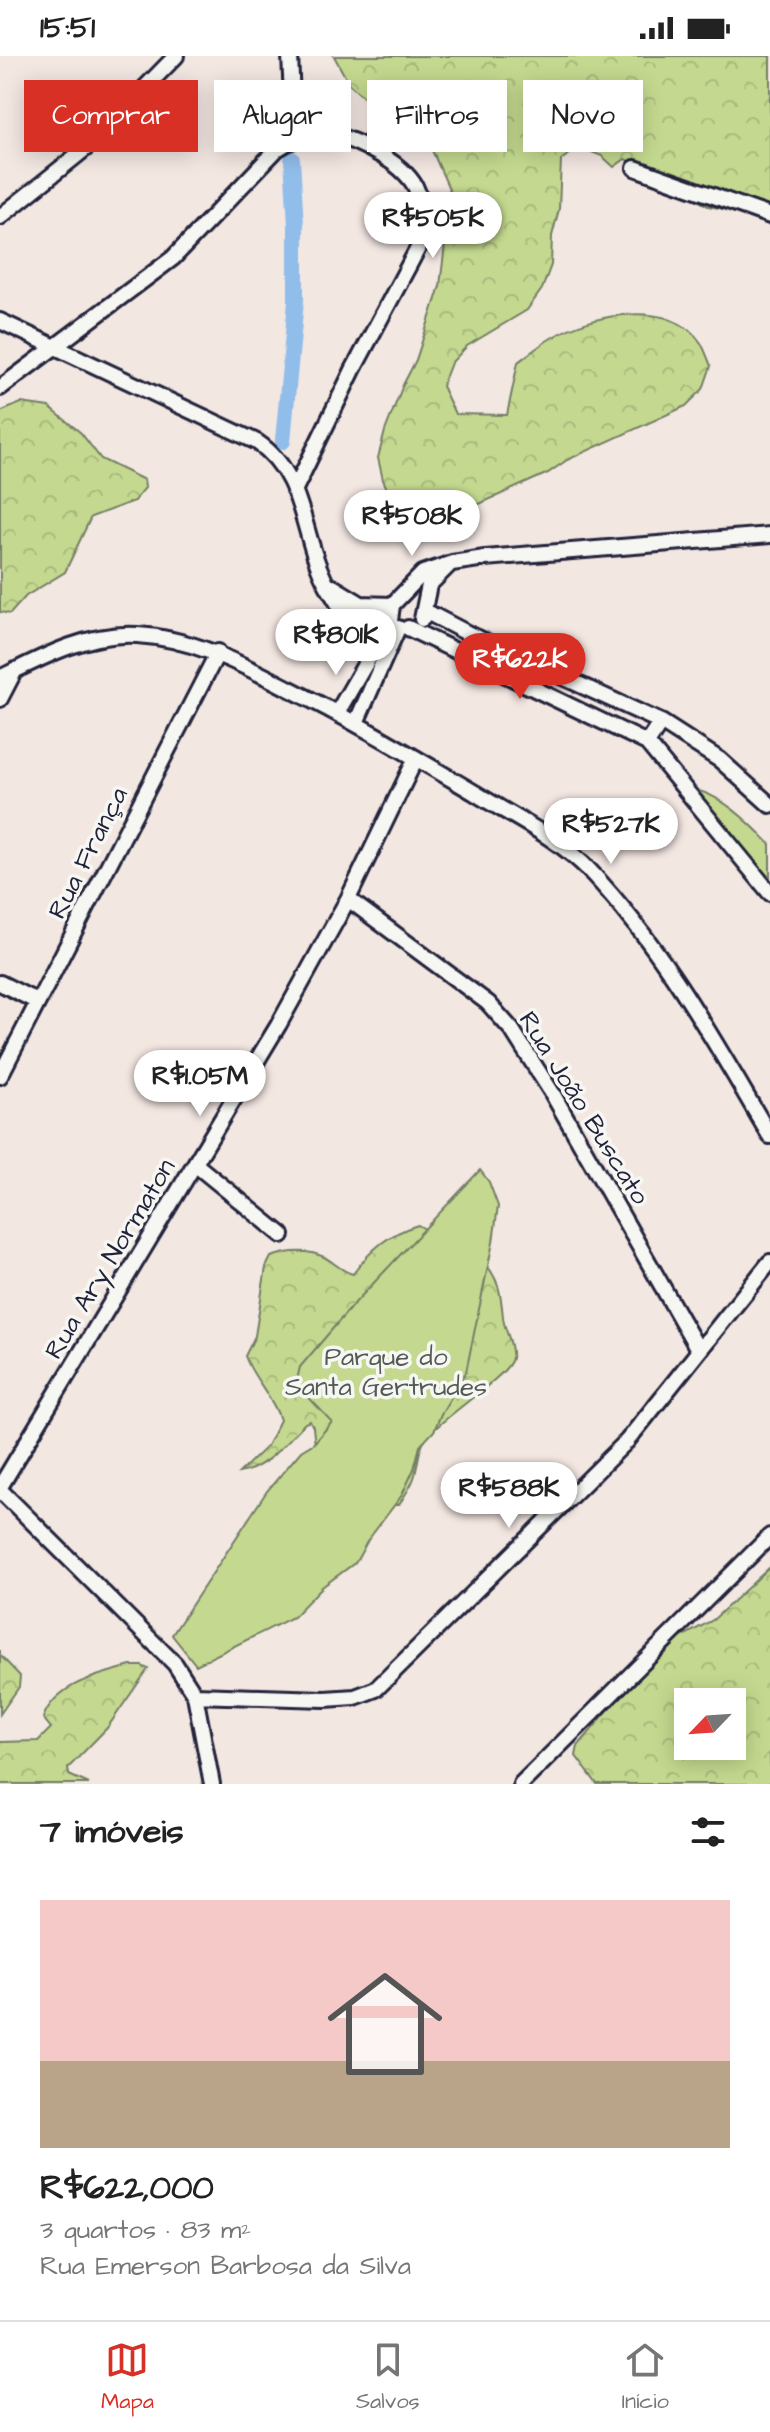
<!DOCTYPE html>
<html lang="pt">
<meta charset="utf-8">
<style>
:root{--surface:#fff;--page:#f6f6f6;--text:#222;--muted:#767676;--line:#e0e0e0;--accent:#d93025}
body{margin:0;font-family:"Architects Daughter",sans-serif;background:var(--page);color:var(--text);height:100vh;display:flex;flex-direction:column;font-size:30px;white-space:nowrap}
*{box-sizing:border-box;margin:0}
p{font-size:26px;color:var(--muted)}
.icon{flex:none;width:44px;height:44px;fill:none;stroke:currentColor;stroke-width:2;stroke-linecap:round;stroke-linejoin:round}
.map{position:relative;height:1728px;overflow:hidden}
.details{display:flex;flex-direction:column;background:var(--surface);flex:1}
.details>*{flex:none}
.guide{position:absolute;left:24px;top:24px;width:722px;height:72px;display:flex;gap:16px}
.needle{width:52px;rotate:245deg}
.buttons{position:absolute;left:674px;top:1632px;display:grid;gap:16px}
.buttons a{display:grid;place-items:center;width:72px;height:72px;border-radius:0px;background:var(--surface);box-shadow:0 4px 20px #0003;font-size:40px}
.price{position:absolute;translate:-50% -68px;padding:0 18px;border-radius:28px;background:#fff;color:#222;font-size:26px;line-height:52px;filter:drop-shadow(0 2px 4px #0008)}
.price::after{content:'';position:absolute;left:50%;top:48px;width:24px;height:18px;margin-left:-12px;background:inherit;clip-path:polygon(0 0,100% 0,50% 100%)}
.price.selected{background:var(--accent);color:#fff}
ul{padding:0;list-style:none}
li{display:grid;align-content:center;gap:16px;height:424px;padding:0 40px}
li span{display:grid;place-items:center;height:248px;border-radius:0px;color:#555}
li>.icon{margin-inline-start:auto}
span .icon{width:144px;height:144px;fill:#fffc;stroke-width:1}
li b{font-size:34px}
h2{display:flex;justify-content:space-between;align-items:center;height:96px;padding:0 40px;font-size:34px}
.tag{padding:0 28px;border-radius:0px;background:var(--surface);box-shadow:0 4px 20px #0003;font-size:28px;line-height:72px}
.tag.selected{background:var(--accent);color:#fff}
.status{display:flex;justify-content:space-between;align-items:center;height:56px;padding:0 40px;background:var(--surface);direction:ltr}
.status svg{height:22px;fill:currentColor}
.dock{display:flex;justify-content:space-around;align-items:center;height:112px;border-top:2px solid var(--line);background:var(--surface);font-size:22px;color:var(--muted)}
.dock a{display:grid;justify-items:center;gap:4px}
.dock .selected{color:var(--accent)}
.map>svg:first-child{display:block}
.forest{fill:url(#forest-crowns);stroke:#737e65;stroke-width:2;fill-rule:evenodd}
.park{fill:#c4d98f;stroke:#737e65;stroke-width:2}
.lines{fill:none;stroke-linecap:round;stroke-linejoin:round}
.canal{stroke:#91bdea;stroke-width:16}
.minor-casing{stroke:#22223b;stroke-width:20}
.minor{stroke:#f6f6f2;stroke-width:14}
.labels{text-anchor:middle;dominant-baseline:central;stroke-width:7;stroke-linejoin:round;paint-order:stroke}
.street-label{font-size:26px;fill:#22223b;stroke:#f6f6f2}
.park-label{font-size:26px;fill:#535954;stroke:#f6f6f2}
</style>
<div class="status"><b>15:51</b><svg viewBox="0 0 49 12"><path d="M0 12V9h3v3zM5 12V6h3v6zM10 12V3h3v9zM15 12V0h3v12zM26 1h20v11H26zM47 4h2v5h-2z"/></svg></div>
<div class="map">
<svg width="770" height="1728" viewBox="0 0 770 1728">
<defs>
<pattern id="forest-crowns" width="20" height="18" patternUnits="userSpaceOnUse" patternTransform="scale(2)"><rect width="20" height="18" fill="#c4d98f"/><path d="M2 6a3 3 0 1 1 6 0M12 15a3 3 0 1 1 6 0" fill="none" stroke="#a8ba7c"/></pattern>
</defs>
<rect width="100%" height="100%" fill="#f3e7e2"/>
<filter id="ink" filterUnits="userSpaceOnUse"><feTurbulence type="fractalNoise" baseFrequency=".0125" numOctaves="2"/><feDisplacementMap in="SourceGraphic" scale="16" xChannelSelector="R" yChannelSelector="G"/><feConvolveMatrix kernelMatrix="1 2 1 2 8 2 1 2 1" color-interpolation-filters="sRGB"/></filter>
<g filter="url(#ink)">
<path class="forest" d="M334,0h436v161l-62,-11 -83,-47 -11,8 -12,-11 -23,-9 -18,13 -2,49 -7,27 -1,29 -9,24 -15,21 -60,36 -16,17 -9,23 13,28 52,1 11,-53c11,-8 23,-18 35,-25 39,-23 119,-39 148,6 4,7 7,16 10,23l-8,23 -17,17 -119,54 -19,13 -71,32 -66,15 -17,-16 -11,-24 -5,-22 7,-27 18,-46 13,-25 24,-74 6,-50 9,-23 -5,-22 -23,-52 -14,-7 -6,-11 -6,-5 -25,-7 -27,-25z
M21,347l28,4 32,26 20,26 43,21 1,8 -11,13 -43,16 -26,55 -39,24 -16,18 -10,-2v-200z
M418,1169l64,36c17,15 19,34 21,56 1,14 11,26 9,41 -2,17 -70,59 -85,79 -10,14 -8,26 -13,41 -3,9 -10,18 -15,27h-6l-77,-50 -3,-28 -3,-6 -5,2c-18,18 -39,46 -66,50l28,-27 13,-26c-7,-24 -27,-41 -35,-64l10,-20 11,-69 5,-10c17,-6 36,-8 53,0 11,6 17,14 29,17 18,-25 35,-40 65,-49z
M770,1511v217h-173l-21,-28 2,-10 61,-73 37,-33 37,-20zM688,1646h44v44h-44z
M0,1594v5l20,21 -1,11 -19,27z
M131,1610h11l6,3 -41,59 -39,40 1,7 20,9h-89v-42l38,-1 13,-13 -8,-10c13,-35 57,-43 88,-52z"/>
<path class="park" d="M689,733c30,3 60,33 81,55v46z
M480,1114l9,12 9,24 -5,36 -27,130 -25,42 -7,17 -14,15 -6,23 -12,26 -34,45 -12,22 -34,25 -29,30 -97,48 -24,-30 95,-144 34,-40 13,-8 18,-21 -36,-38 4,-17 52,-61z"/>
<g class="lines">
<path class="canal" d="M283,385l13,-140v-76l-4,-66"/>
<defs>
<path id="minor" d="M290,0l4,83
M635,112l135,48
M0,161l86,-69 90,-92
M0,265l257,121c49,33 44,94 69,141 14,26 32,48 41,76
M0,332l173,-130 104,-109c37,-25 64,-16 100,4 13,7 30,19 38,33 8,16 10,31 10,49l-72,135 -59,121
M333,531l28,17 31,1
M343,550l22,10 24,-1
M425,555l42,22 194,89 59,38 50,45
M422,563l7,-34 19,-19
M408,572l239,115
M0,622c42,-21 89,-46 137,-43 56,3 104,29 153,54 64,32 124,68 185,104 38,24 84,45 115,78 74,78 126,173 180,265
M0,643l14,-27
M337,657l53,-92 2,-16 31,-32 29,-10 33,-5 285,-23
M661,666l-14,21 123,150
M356,667l42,-95
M348,843l140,104 24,27 40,63 147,258
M0,927l38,19
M0,1020l218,-424
M195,1108l87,71
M0,1431l279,-463 69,-125 68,-141
M0,1434l175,174 20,31 17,89
M195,1639l130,4 30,-2 21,-8 251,-248 143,-179
M521,1728l249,-248"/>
</defs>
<use href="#minor" class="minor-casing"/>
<use href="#minor" class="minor"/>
</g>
</g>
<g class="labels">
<g class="street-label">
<text transform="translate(88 797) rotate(-63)">Rua França</text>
<text transform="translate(584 1052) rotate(58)">Rua João Buscato</text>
<text transform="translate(110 1203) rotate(-59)">Rua Ary Normaton</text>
</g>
<g class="park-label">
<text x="386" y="1301">Parque do<tspan x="386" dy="30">Santa Gertrudes</tspan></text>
</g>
</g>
</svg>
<div class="buttons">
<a><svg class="needle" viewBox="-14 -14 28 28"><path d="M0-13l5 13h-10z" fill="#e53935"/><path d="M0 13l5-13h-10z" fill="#767676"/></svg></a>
</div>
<b class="price" style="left:433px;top:204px">R$505K</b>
<b class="price" style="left:412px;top:502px">R$508K</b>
<b class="price" style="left:336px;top:621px">R$801K</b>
<b class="price selected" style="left:520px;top:645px">R$622K</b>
<b class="price" style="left:611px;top:810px">R$527K</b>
<b class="price" style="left:200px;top:1062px">R$1.05M</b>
<b class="price" style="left:509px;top:1474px">R$588K</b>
<div class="guide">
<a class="tag selected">Comprar</a>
<a class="tag">Alugar</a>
<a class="tag">Filtros</a>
<a class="tag">Novo</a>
</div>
</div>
<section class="details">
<h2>7 imóveis<svg class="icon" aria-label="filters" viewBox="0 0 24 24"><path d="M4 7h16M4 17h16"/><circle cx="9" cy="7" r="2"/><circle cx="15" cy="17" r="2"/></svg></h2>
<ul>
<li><span style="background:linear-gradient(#f6c9c9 65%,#b9a48a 0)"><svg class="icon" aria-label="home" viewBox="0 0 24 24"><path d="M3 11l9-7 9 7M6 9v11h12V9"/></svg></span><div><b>R$622,000</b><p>3 quartos · 83 m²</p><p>Rua Emerson Barbosa da Silva</p></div></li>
</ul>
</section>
<nav class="dock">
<a class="selected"><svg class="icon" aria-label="map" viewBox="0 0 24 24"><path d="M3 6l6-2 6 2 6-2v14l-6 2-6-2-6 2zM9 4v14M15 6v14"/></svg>Mapa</a>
<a><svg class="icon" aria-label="saved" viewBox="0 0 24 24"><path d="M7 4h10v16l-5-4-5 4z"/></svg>Salvos</a>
<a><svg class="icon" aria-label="home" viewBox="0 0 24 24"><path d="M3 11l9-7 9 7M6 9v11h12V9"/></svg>Início</a>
</nav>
